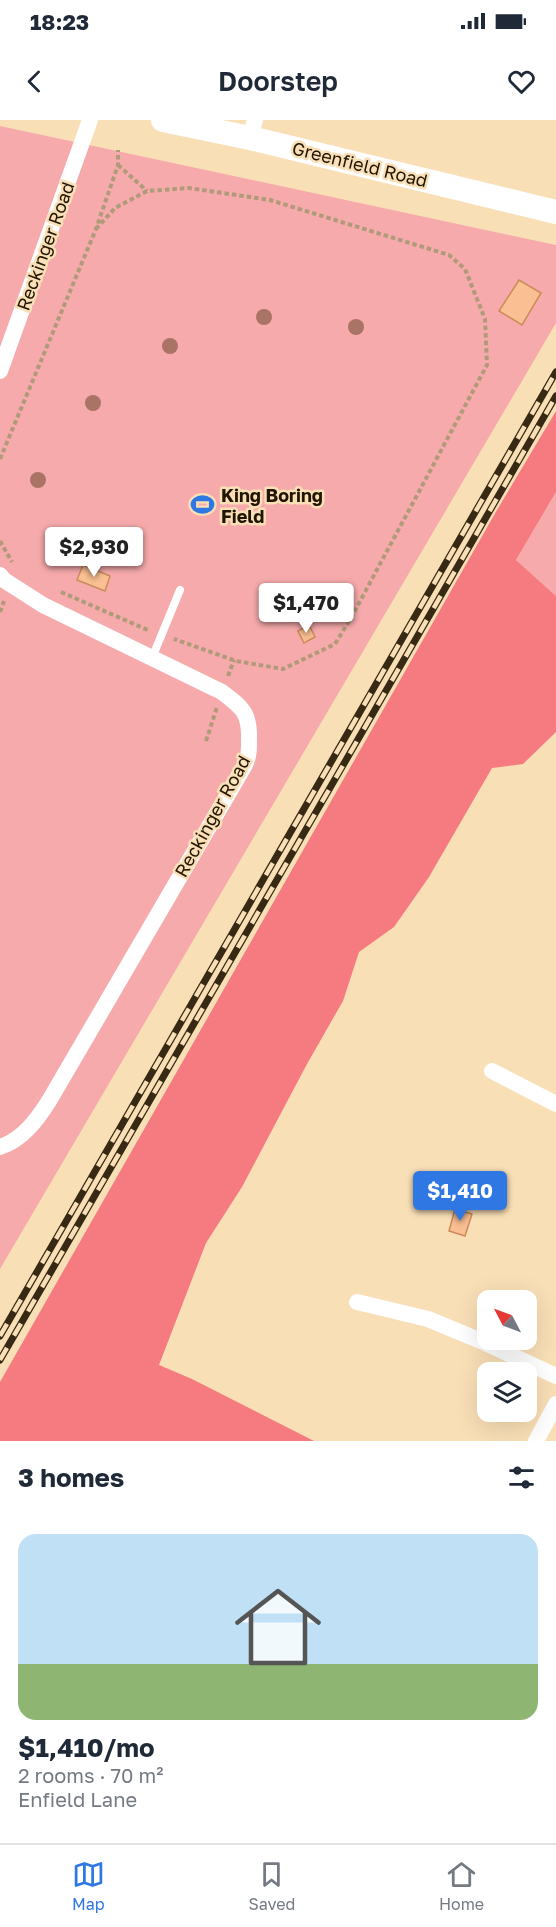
<!DOCTYPE html>
<meta charset="utf-8">
<style>
:root{--surface:#fff;--page:#f6f6f7;--text:#1f2937;--muted:#747a83;--line:#e0e1e3;--accent:#2f77e3}
body{margin:0;font-family:"Golos Text",sans-serif;background:var(--page);color:var(--text);height:100vh;display:flex;flex-direction:column;font-size:22px;white-space:nowrap}
*{box-sizing:border-box;margin:0}
p{font-size:20px;color:var(--muted)}
.icon{flex:none;width:33px;height:33px;fill:none;stroke:currentColor;stroke-width:2;stroke-linecap:round;stroke-linejoin:round}
.map{position:relative;height:1321px;overflow:hidden}
.drawer{display:flex;flex-direction:column;background:var(--surface);flex:1}
.drawer>*{flex:none}
.needle{width:39px;rotate:311deg}
.controls{position:absolute;left:477px;top:1170px;display:grid;gap:12px}
.controls a{display:grid;place-items:center;width:60px;height:60px;border-radius:12px;background:var(--surface);box-shadow:0 6px 24px #0002;font-size:30px}
.price{position:absolute;translate:-50% -51px;padding:0 14px;border-radius:6px;background:#fff;color:#222;font-size:20px;line-height:39px;filter:drop-shadow(0 2px 3px #0008)}
.price::after{content:'';position:absolute;left:50%;top:36px;width:18px;height:14px;margin-left:-9px;background:inherit;clip-path:polygon(0 0,100% 0,50% 100%)}
.price.selected{background:var(--accent);color:#fff}
ul{padding:0;list-style:none}
li{display:grid;align-content:center;gap:12px;height:318px;padding:0 18px}
li+li{border-top:2px solid var(--line)}
li span{display:grid;place-items:center;height:186px;border-radius:18px;color:#555}
li>.icon{margin-inline-start:auto}
span .icon{width:108px;height:108px;fill:#fffc;stroke-width:1}
li b{font-size:26px}
h2{display:flex;justify-content:space-between;align-items:center;height:72px;padding:0 18px;font-size:26px}
.status{display:flex;justify-content:space-between;align-items:center;height:42px;padding:0 30px;background:var(--surface);direction:ltr}
.status svg{height:16px;fill:currentColor}
header{display:flex;justify-content:space-between;align-items:center;height:78px;padding:0 18px;background:var(--surface);font-size:27px;font-weight:600}
.tab-bar{display:flex;justify-content:space-around;align-items:center;height:84px;border-top:2px solid var(--line);background:var(--surface);font-size:16px;color:var(--muted)}
.tab-bar a{display:grid;justify-items:center;gap:3px}
.tab-bar .selected{color:var(--accent)}
.map>svg:first-child{display:block}
.green{fill:#f6aaab}
.forest{fill:#f67b81}
.building{fill:#fabf92;stroke:#cb8c59;stroke-width:1.5}
.lines{fill:none;stroke-linecap:round;stroke-linejoin:round}
.path{stroke:#b09a79;stroke-width:4;stroke-dasharray:4.5 3;stroke-linecap:butt}
.lane{stroke:#fff;stroke-width:8}
.street{stroke:#fff;stroke-width:16}
.secondary{stroke:#fff;stroke-width:24}
.rail-casing{stroke:#372914;stroke-width:7}
.rail{stroke:#f9dfb6;stroke-width:4.5;stroke-dasharray:14;stroke-linecap:butt}
.tree{fill:#a97466}
.labels{text-anchor:middle;dominant-baseline:central;stroke-width:5;stroke-linejoin:round;paint-order:stroke}
.street-label{font-size:18px;fill:#211401;stroke:#f9dfb6}
.poi-label{font-size:18px;font-weight:bold;fill:#211401;stroke:#f9dfb6;text-anchor:start}
</style>
<div class="status"><b>18:23</b><svg viewBox="0 0 49 12"><path d="M0 12V9h3v3zM5 12V6h3v6zM10 12V3h3v9zM15 12V0h3v12zM26 1h20v11H26zM47 4h2v5h-2z"/></svg></div>
<header><svg class="icon" aria-label="back" viewBox="0 0 24 24"><path d="M15 5l-7 7 7 7"/></svg>Doorstep<svg class="icon" aria-label="heart" viewBox="0 0 24 24"><path d="M12 20l-8-8c-3-5 5-10 8-4 3-6 11-1 8 4z"/></svg></header>
<div class="map">
<svg width="556" height="1321" viewBox="0 0 556 1321">
<rect width="100%" height="100%" fill="#f9dfb6"/>
<path class="green" d="M0,6l556,119v78l-556,946z
M556,372v104l-40,-36z"/>
<path class="forest" d="M556,291v81l-40,68 40,36v136l-33,32 -31,4 -63,109 -35,50 -35,25 -16,49 -36,63 -65,123 -36,56 -47,122 33,14 122,62h-314v-59l497,-872z"/>
<path class="building" d="M519,160l22,13 -19,32 -23,-14z
M83,445l27,11 -5,15 -28,-11z
M309,505l6,12 -11,6 -6,-12z
M455,1089l17,5 -7,22 -16,-5z"/>
<g class="lines">
<path class="path" d="M118,45l29,26
M96,109l19,-21 32,-17 42,-3 81,12 179,55 16,14 20,50 2,46 -136,253 -16,26 -52,25 -47,-8 -62,-22
M0,339l96,-230 22,-64v-15
M0,421l12,21
M61,472l89,39
M0,492l4,-11
M228,556l6,-16
M206,621l11,-34"/>
<path class="lane" d="M152,538l28,-68"/>
<path class="street" d="M250,18l5,-18
M0,251l90,-251
M0,455l4,5 39,25 179,87c21,16 28,21 27,49 0,9 0,15 -4,24l-196,336c-12,19 -27,39 -49,46
M492,951l64,33
M357,1182l71,17 53,22 75,35
M536,1321l20,-37"/>
<path class="secondary" d="M163,0l87,18 306,74"/>
<defs>
<path id="rail" d="M0,1216l556,-964
M0,1240l556,-964"/>
</defs>
<use href="#rail" class="rail-casing"/>
<use href="#rail" class="rail"/>
</g>
<g class="tree">
<circle cx="264" cy="197" r="8"/>
<circle cx="356" cy="207" r="8"/>
<circle cx="170" cy="226" r="8"/>
<circle cx="93" cy="283" r="8"/>
<circle cx="38" cy="360" r="8"/>
</g>
<defs>
<symbol id="stadium-bare" viewBox="-9 -9 18 18"><path d="M0-5a6.5 5 0 1 0 0 10a6.5 5 0 1 0 0-10ZM-3.5-1.8h7v3.6h-7Z" fill="#2f77e3" stroke="#f9dfb6" stroke-width="2.5" paint-order="stroke"/></symbol>
</defs>
<g fill-rule="evenodd">
<use href="#stadium-bare" x="186" y="368" width="33" height="33"/>
</g>
<g class="labels">
<g class="street-label">
<text transform="translate(360 44) rotate(14)">Greenfield Road</text>
<text transform="translate(45 126) rotate(-70)">Reckinger Road</text>
<text transform="translate(212 696) rotate(-61)">Reckinger Road</text>
</g>
<g class="poi-label">
<text x="221" y="375">King Boring<tspan x="221" dy="21">Field</tspan></text>
</g>
</g>
</svg>
<div class="controls">
<a><svg class="needle" viewBox="-14 -14 28 28"><path d="M0-13l5 13h-10z" fill="#e53935"/><path d="M0 13l5-13h-10z" fill="#747a83"/></svg></a>
<a><svg class="icon" aria-label="layers" viewBox="0 0 24 24"><path d="M12 4l9 5-9 5-9-5zM3 14l9 5 9-5"/></svg></a>
</div>
<b class="price" style="left:94px;top:458px">$2,930</b>
<b class="price" style="left:306px;top:514px">$1,470</b>
<b class="price selected" style="left:460px;top:1102px">$1,410</b>
</div>
<section class="drawer">
<h2>3 homes<svg class="icon" aria-label="filters" viewBox="0 0 24 24"><path d="M4 7h16M4 17h16"/><circle cx="9" cy="7" r="2"/><circle cx="15" cy="17" r="2"/></svg></h2>
<ul>
<li><span style="background:linear-gradient(#bfe0f5 70%,#8fb573 0)"><svg class="icon" aria-label="home" viewBox="0 0 24 24"><path d="M3 11l9-7 9 7M6 9v11h12V9"/></svg></span><div><b>$1,410/mo</b><p>2 rooms · 70 m²</p><p>Enfield Lane</p></div></li>
</ul>
</section>
<nav class="tab-bar">
<a class="selected"><svg class="icon" aria-label="map" viewBox="0 0 24 24"><path d="M3 6l6-2 6 2 6-2v14l-6 2-6-2-6 2zM9 4v14M15 6v14"/></svg>Map</a>
<a><svg class="icon" aria-label="saved" viewBox="0 0 24 24"><path d="M7 4h10v16l-5-4-5 4z"/></svg>Saved</a>
<a><svg class="icon" aria-label="home" viewBox="0 0 24 24"><path d="M3 11l9-7 9 7M6 9v11h12V9"/></svg>Home</a>
</nav>
